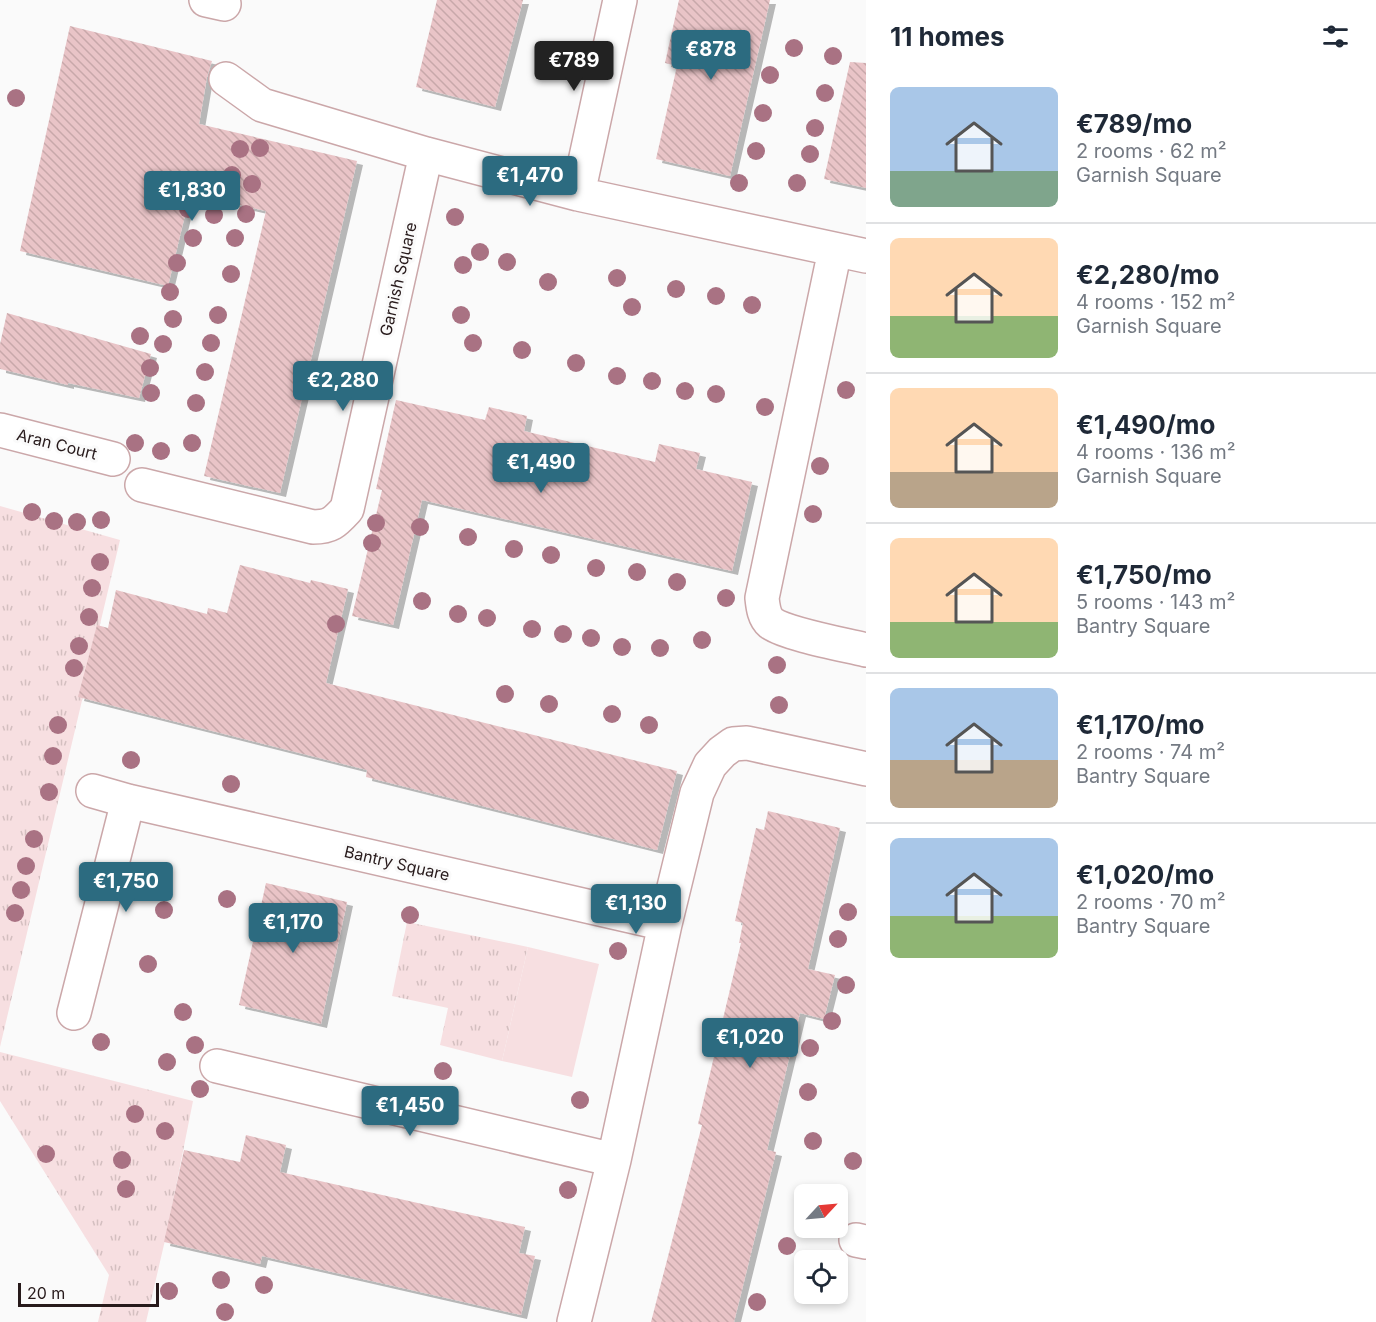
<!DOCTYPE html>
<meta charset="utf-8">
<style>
:root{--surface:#fff;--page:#f2f2f3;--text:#1f2937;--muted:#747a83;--line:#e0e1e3;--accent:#2c6b80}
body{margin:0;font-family:Inter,sans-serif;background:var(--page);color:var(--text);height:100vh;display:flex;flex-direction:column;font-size:22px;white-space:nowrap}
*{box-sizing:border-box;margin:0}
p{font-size:20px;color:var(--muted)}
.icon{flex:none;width:33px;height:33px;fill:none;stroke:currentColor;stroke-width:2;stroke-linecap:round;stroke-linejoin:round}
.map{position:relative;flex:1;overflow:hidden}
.panel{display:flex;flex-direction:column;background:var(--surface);width:510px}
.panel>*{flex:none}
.needle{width:39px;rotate:64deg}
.controls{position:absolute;left:794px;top:1184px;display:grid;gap:12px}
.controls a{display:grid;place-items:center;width:54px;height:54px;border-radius:9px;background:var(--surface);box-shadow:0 3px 9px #0003;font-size:30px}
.scale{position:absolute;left:18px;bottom:15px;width:141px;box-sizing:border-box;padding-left:6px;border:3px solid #271a1b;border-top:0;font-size:16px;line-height:21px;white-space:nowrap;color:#271a1b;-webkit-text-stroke:4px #fafafa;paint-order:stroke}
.price{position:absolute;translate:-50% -51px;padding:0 14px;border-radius:6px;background:var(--accent);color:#fff;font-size:20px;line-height:39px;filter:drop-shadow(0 2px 3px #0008)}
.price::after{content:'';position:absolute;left:50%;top:36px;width:18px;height:14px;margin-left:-9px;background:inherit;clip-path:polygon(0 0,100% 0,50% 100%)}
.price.selected{background:#222;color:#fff}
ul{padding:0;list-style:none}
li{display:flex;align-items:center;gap:18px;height:150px;padding:0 24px}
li+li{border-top:2px solid var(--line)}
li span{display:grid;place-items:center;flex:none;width:168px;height:120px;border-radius:9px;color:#555}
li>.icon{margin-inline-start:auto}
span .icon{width:72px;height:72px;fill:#fffc;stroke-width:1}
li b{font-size:26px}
h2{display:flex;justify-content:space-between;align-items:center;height:72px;padding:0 24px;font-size:26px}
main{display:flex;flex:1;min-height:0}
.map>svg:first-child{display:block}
.grass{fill:url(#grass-tufts)}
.green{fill:#f7dfe1}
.building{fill:url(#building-back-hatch);filter:url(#shadow)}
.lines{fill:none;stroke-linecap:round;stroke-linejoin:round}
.minor-casing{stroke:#cba7a9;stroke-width:36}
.minor{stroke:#fff;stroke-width:33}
.tree{fill:#a97283}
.labels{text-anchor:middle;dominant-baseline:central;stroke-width:6;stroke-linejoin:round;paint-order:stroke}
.street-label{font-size:16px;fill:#271a1b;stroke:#fafafa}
</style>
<main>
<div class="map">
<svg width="866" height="1322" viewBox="0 0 866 1322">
<defs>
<pattern id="grass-tufts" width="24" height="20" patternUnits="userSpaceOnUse" patternTransform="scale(1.5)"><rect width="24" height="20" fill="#f7dfe1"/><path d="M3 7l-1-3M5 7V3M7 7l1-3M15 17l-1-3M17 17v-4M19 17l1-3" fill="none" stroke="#d4bfc0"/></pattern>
<pattern id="building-back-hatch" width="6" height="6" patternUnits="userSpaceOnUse" patternTransform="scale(1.5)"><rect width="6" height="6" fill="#e9c4c7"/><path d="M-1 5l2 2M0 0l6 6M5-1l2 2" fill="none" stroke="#c8a8aa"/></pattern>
<filter id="shadow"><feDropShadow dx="6" dy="4" stdDeviation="0" flood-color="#0004"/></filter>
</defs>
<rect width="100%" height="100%" fill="#fafafa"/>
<path class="grass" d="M0,506l120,34 -120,507z
M407,922l121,25 -26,114 -62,-16 8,-37 -56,-12z
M0,1052l193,49 -27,135 -20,86h-48l11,-47 -109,-174z"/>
<path class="green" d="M528,947l71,17 -27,113 -70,-16z"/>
<path class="building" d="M437,0h86l-28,107 -79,-20z
M679,0h91l-40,176 -74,-17 21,-93 -12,-3z
M70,26l142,35 -5,16 -8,47 158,37 -77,332 -76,-17 62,-265 -76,-17 -22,92 -148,-35z
M850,62l16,1v125l-42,-9z
M7,313l144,41 -12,44 -71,-15v2l-68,-16v-25z
M396,400l89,20 4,-13 38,9 -3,15 131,31 4,-18 41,9 -4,16 56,13 -20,89 -310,-71 -29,125 -41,-9 30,-126 -6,-1z
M240,565l70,18 1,-3 37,9 -22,94 351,88 -20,79 -291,-73 1,-7 -289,-73 19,-72 11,3 8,-38 91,24 1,-6 19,5z
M768,811l72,17 -32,141 27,6 -11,44 -24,-6 -33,137 9,2 -42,170h-83l51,-197 -4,-1 43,-181h-2l4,-20 -8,-2 21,-93 8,2z
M266,883l81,19 -26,122 -82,-19z
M246,1135l40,10 -6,27 245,55 -6,26 16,3 -14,59 -259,-59 -2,8 -96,-22 20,-92 56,12z"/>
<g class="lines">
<defs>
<path id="minor" d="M206,0l18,4
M226,79l36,26 164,49 152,40 288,62
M578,194l42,-194
M835,250l-73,348c1,9 2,19 9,25 15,11 75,22 95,27
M0,430l113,29
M142,485l171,42c18,0 22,-5 34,-18l79,-355
M93,791l35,10 537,123
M74,1013l54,-212
M217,1066l397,94
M856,1240l10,2
M574,1322l40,-162 51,-236 32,-131 13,-28 12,-13 11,-8 14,-1 119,26"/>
</defs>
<use href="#minor" class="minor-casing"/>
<use href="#minor" class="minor"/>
</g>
<g class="tree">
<circle cx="794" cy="48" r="9"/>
<circle cx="833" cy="56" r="9"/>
<circle cx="770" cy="75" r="9"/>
<circle cx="825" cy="93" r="9"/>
<circle cx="16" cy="98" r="9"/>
<circle cx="763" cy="113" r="9"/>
<circle cx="815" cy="128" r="9"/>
<circle cx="260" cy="148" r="9"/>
<circle cx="240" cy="149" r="9"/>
<circle cx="756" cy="151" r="9"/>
<circle cx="810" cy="154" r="9"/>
<circle cx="232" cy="175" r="9"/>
<circle cx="739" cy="183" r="9"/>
<circle cx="797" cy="183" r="9"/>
<circle cx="252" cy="184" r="9"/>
<circle cx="188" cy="209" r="9"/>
<circle cx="246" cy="214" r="9"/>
<circle cx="214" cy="215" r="9"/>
<circle cx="455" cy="217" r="9"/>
<circle cx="193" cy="238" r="9"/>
<circle cx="235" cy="238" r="9"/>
<circle cx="480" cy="252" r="9"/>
<circle cx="507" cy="262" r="9"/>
<circle cx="177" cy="263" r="9"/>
<circle cx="463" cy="265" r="9"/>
<circle cx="231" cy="274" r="9"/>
<circle cx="617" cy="278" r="9"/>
<circle cx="548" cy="282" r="9"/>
<circle cx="676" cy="289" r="9"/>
<circle cx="170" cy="292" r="9"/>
<circle cx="716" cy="296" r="9"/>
<circle cx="752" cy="305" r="9"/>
<circle cx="632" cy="307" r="9"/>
<circle cx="218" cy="315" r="9"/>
<circle cx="461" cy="315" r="9"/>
<circle cx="173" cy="319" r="9"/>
<circle cx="140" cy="336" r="9"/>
<circle cx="211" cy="343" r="9"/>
<circle cx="473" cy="343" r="9"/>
<circle cx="163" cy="344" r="9"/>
<circle cx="522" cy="350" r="9"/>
<circle cx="576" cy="363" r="9"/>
<circle cx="150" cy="368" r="9"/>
<circle cx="205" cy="372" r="9"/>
<circle cx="617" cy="376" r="9"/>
<circle cx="652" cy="381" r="9"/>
<circle cx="846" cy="390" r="9"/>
<circle cx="685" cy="391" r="9"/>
<circle cx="151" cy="393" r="9"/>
<circle cx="716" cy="394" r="9"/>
<circle cx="196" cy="403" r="9"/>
<circle cx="765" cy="407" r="9"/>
<circle cx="135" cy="443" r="9"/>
<circle cx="192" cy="443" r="9"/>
<circle cx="161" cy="451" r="9"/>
<circle cx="820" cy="466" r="9"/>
<circle cx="32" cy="512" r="9"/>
<circle cx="813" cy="514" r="9"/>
<circle cx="101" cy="520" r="9"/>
<circle cx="54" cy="521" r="9"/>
<circle cx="77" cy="522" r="9"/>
<circle cx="376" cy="523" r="9"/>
<circle cx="420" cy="527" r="9"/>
<circle cx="468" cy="537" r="9"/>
<circle cx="372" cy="543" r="9"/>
<circle cx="514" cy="549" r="9"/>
<circle cx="551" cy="555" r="9"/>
<circle cx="100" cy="562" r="9"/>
<circle cx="596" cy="568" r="9"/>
<circle cx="637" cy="572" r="9"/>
<circle cx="677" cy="582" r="9"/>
<circle cx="92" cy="588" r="9"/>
<circle cx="726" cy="598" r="9"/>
<circle cx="422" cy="601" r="9"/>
<circle cx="458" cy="614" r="9"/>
<circle cx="89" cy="617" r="9"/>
<circle cx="487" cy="618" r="9"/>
<circle cx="336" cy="624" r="9"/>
<circle cx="532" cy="629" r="9"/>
<circle cx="563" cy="634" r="9"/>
<circle cx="591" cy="638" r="9"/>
<circle cx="702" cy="640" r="9"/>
<circle cx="79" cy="646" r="9"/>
<circle cx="622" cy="647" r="9"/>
<circle cx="660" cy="648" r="9"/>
<circle cx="777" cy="665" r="9"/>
<circle cx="74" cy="668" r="9"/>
<circle cx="505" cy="694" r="9"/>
<circle cx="549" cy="704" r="9"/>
<circle cx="779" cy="705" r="9"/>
<circle cx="612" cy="714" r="9"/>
<circle cx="58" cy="725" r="9"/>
<circle cx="649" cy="725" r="9"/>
<circle cx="53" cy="756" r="9"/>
<circle cx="131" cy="760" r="9"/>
<circle cx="231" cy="784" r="9"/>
<circle cx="49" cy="792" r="9"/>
<circle cx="34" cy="839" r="9"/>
<circle cx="26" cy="866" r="9"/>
<circle cx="21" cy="890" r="9"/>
<circle cx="227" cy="899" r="9"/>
<circle cx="164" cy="910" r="9"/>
<circle cx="848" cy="912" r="9"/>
<circle cx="15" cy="913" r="9"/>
<circle cx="410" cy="915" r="9"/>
<circle cx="838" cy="939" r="9"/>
<circle cx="618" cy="951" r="9"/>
<circle cx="148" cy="964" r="9"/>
<circle cx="846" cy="985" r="9"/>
<circle cx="183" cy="1012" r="9"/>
<circle cx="832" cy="1021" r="9"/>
<circle cx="101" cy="1042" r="9"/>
<circle cx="195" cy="1045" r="9"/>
<circle cx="810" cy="1048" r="9"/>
<circle cx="167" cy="1062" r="9"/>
<circle cx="443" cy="1071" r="9"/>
<circle cx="200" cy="1089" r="9"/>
<circle cx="808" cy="1092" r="9"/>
<circle cx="580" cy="1100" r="9"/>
<circle cx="135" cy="1114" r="9"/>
<circle cx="165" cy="1131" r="9"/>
<circle cx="813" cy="1141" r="9"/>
<circle cx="46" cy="1154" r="9"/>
<circle cx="122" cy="1160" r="9"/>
<circle cx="853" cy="1161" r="9"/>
<circle cx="126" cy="1189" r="9"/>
<circle cx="568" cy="1190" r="9"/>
<circle cx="787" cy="1246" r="9"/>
<circle cx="221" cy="1280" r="9"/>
<circle cx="264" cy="1285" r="9"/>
<circle cx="169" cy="1291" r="9"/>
<circle cx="757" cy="1302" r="9"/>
<circle cx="225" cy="1312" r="9"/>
</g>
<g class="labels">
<g class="street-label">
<text transform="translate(398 279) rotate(-77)">Garnish Square</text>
<text transform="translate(57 444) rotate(14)">Aran Court</text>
<text transform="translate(397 863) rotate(13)">Bantry Square</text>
</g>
</g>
</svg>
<div class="controls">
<a><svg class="needle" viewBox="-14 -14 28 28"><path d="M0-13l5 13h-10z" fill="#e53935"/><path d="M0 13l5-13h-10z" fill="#747a83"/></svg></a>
<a><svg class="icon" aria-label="locate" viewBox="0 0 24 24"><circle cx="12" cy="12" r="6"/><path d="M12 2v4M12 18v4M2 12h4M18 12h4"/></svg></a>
</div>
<div class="scale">20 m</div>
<b class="price" style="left:711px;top:81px">€878</b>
<b class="price selected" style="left:574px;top:92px">€789</b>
<b class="price" style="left:530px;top:207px">€1,470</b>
<b class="price" style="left:192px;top:222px">€1,830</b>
<b class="price" style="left:343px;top:412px">€2,280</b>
<b class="price" style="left:541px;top:494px">€1,490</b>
<b class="price" style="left:126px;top:913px">€1,750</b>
<b class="price" style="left:636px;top:935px">€1,130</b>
<b class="price" style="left:293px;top:954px">€1,170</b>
<b class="price" style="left:750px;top:1069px">€1,020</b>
<b class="price" style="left:410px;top:1137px">€1,450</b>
</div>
<section class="panel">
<h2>11 homes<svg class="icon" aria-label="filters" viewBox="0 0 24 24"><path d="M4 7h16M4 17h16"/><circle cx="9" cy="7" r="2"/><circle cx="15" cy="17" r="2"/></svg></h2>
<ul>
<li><span style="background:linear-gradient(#a9c7e8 70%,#7fa58c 0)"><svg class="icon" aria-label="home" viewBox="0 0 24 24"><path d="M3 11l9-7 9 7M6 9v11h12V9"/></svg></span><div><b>€789/mo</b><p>2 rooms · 62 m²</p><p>Garnish Square</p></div></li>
<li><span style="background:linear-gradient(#ffd9b3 65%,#8fb573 0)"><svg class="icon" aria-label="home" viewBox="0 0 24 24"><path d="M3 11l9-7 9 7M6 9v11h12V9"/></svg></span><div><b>€2,280/mo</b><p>4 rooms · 152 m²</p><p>Garnish Square</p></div></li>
<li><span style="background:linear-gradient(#ffd9b3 70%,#b9a48a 0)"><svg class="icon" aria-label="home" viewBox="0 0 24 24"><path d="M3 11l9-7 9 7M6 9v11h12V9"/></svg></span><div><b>€1,490/mo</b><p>4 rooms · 136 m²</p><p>Garnish Square</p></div></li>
<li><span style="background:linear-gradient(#ffd9b3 70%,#8fb573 0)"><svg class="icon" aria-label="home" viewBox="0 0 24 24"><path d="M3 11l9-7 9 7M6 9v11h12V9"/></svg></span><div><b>€1,750/mo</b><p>5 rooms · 143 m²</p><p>Bantry Square</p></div></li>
<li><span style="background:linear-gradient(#a9c7e8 60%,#b9a48a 0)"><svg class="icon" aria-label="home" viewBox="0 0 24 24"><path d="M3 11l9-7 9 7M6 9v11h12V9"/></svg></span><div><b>€1,170/mo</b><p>2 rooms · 74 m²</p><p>Bantry Square</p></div></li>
<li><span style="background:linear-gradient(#a9c7e8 65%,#8fb573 0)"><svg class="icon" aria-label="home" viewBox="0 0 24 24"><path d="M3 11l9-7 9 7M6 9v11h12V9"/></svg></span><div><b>€1,020/mo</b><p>2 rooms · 70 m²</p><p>Bantry Square</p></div></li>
</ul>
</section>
</main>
